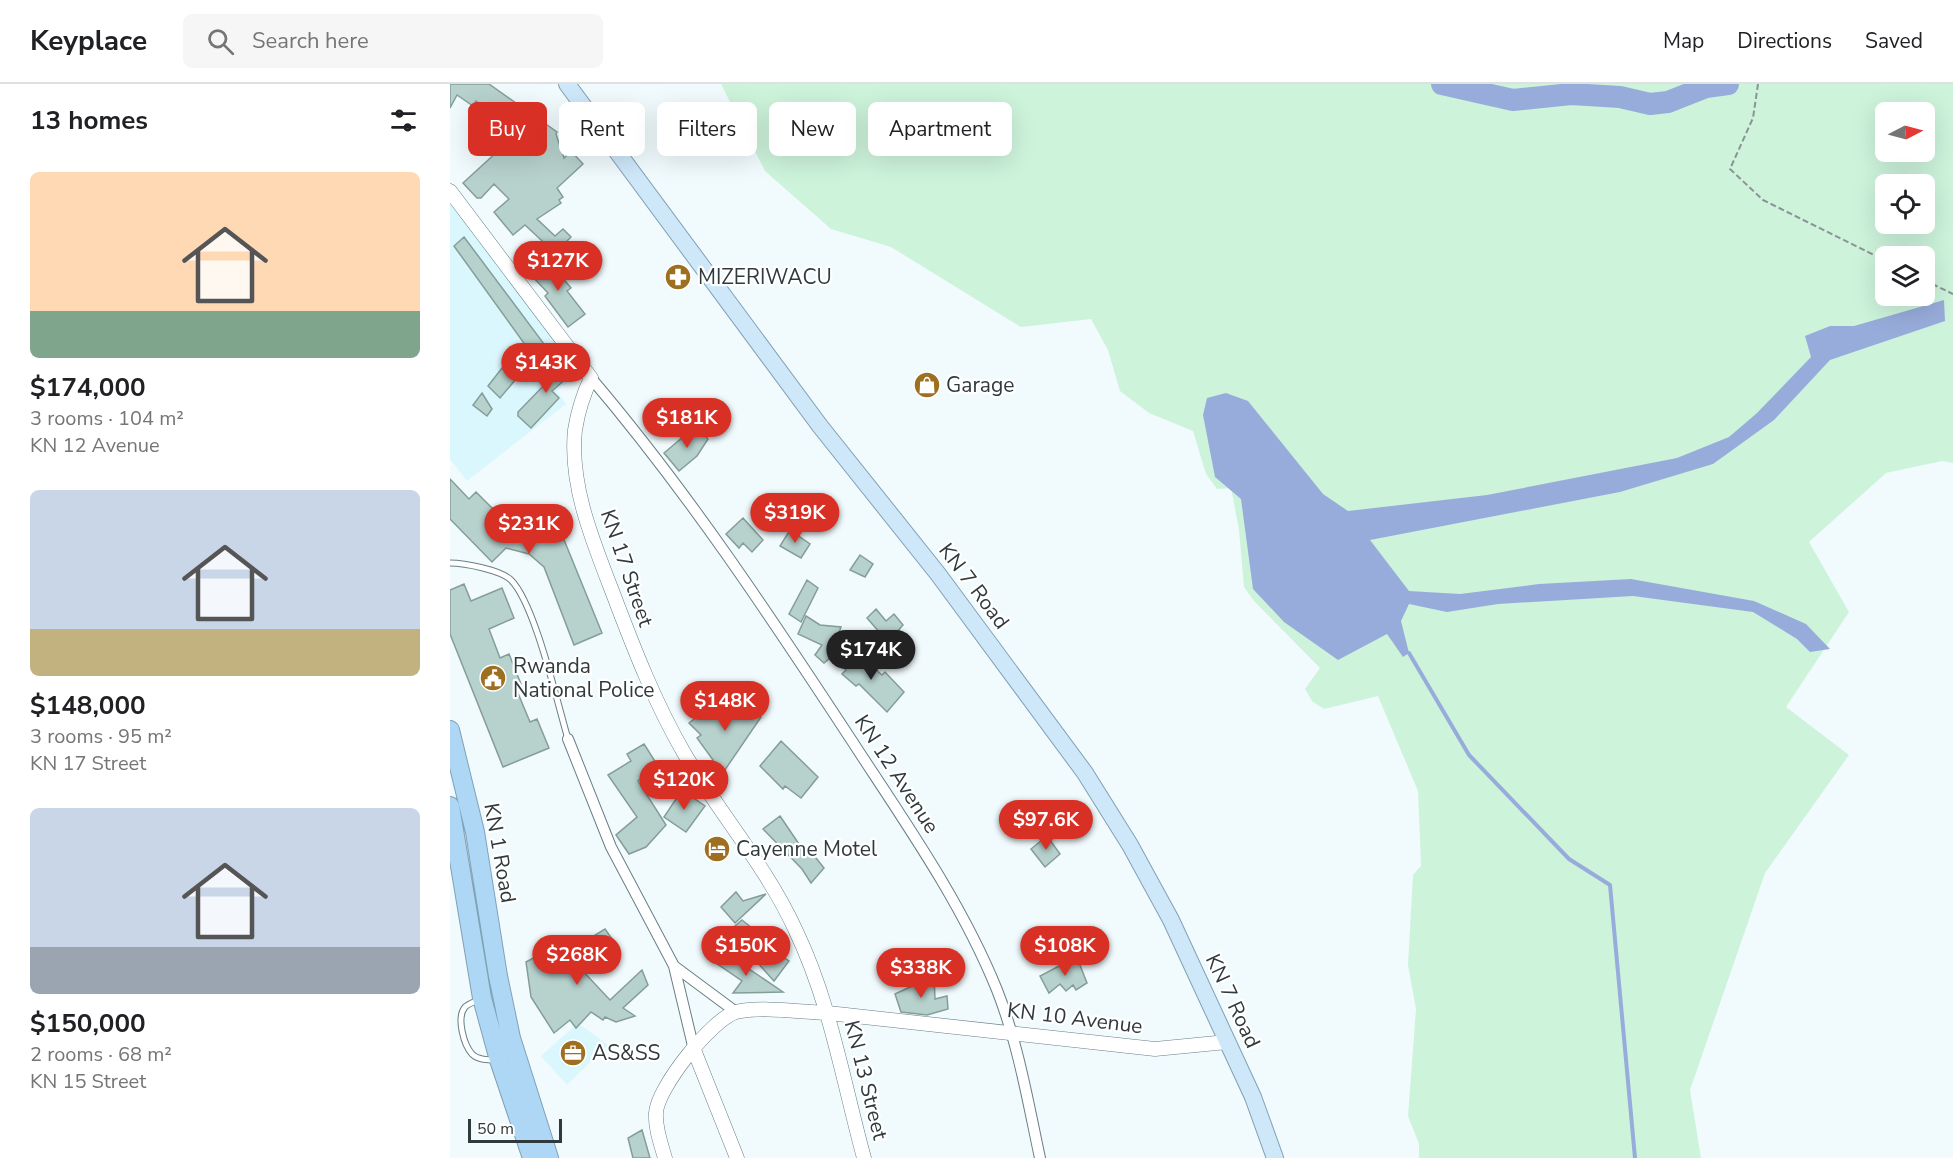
<!DOCTYPE html>
<meta charset="utf-8">
<style>
:root{--surface:#fff;--page:#f6f6f6;--text:#202124;--muted:#757577;--line:#e0e0e0;--accent:#d93025}
body{margin:0;font-family:"Nunito Sans",sans-serif;background:var(--page);color:var(--text);height:100vh;display:flex;flex-direction:column;font-size:22px;white-space:nowrap}
*{box-sizing:border-box;margin:0}
p{font-size:20px;color:var(--muted)}
.icon{flex:none;width:33px;height:33px;fill:none;stroke:currentColor;stroke-width:2;stroke-linecap:round;stroke-linejoin:round}
.map{position:relative;flex:1;overflow:hidden}
.sheet{display:flex;flex-direction:column;background:var(--surface);width:450px}
.sheet>*{flex:none}
.banner{position:absolute;left:18px;top:18px;width:570px;height:54px;display:flex;gap:12px}
.needle{width:39px;rotate:84deg}
.fabs{position:absolute;left:1425px;top:18px;display:grid;gap:12px}
.fabs a{display:grid;place-items:center;width:60px;height:60px;border-radius:9px;background:var(--surface);box-shadow:0 6px 24px #0002;font-size:30px}
.scale{position:absolute;left:18px;bottom:15px;width:94px;box-sizing:border-box;padding-left:6px;border:3px solid #303a3c;border-top:0;font-size:16px;line-height:21px;white-space:nowrap;color:#303a3c;-webkit-text-stroke:4px #fff;paint-order:stroke}
.price{position:absolute;translate:-50% -51px;padding:0 14px;border-radius:21px;background:var(--accent);color:#fff;font-size:20px;line-height:39px;filter:drop-shadow(0 2px 3px #0008)}
.price::after{content:'';position:absolute;left:50%;top:36px;width:18px;height:14px;margin-left:-9px;background:inherit;clip-path:polygon(0 0,100% 0,50% 100%)}
.price.on{background:#222;color:#fff}
ul{padding:0;list-style:none}
li{display:grid;align-content:center;gap:12px;height:318px;padding:0 30px}
li span{display:grid;place-items:center;height:186px;border-radius:9px;color:#555}
li>.icon{margin-inline-start:auto}
span .icon{width:108px;height:108px;fill:#fffc;stroke-width:1}
li b{font-size:26px}
h2{display:flex;justify-content:space-between;align-items:center;height:72px;padding:0 30px;font-size:26px}
.pill{padding:0 21px;border-radius:9px;background:var(--surface);box-shadow:0 6px 24px #0002;font-size:21px;line-height:54px}
.pill.on{background:var(--accent);color:#fff}
header{display:flex;align-items:center;gap:36px;box-sizing:border-box;height:84px;padding:0 30px;background:var(--surface);border-bottom:2px solid var(--line)}
header strong{font-size:28px}
nav{display:flex;gap:33px;margin-inline-start:auto;font-size:21px}
.search{width:420px;height:54px;background:var(--page);display:flex;align-items:center;gap:15px;box-sizing:border-box;padding:0 21px;border-radius:9px;color:var(--muted);font-size:22px}
main{display:flex;flex:1;min-height:0}
.map>svg:first-child{display:block}
.built{fill:#dbf7fe}
.green{fill:#cdf3db;fill-rule:evenodd}
.water{fill:#98acdb}
.lines{fill:none;stroke-linecap:round;stroke-linejoin:round}
.stream{stroke:#98acdb;stroke-width:4}
.river{stroke:#98acdb;stroke-width:22}
.building{fill:#b7d1cd;stroke:#849d99;stroke-width:1.5}
.lane-casing{stroke:#687f85;stroke-width:7}
.street-casing{stroke:#687f85;stroke-width:12}
.secondary-casing{stroke:#687f85;stroke-width:15}
.primary-casing{stroke:#81a0b4;stroke-width:18}
.highway-casing{stroke:#81a0b4;stroke-width:20}
.path{stroke:#8a9496;stroke-width:2;stroke-dasharray:6 3;stroke-linecap:butt}
.lane{stroke:#fff;stroke-width:5}
.street{stroke:#fff;stroke-width:10}
.secondary{stroke:#fff;stroke-width:14}
.primary{stroke:#cee7f9;stroke-width:16}
.highway{stroke:#add7f5;stroke-width:18}
.labels{text-anchor:middle;dominant-baseline:central;stroke-width:4.5;stroke-linejoin:round;paint-order:stroke}
.poi-label{font-size:21px;fill:#303a3c;stroke:#fff;text-anchor:start}
.street-label{font-size:21px;fill:#303a3c;stroke:#fff}
</style>
<header>
<strong>Keyplace</strong>
<div class="search"><svg class="icon" aria-label="search" viewBox="0 0 24 24"><circle cx="10" cy="10" r="6"/><path d="M15 15l6 6"/></svg>Search here</div>
<nav><a>Map</a><a>Directions</a><a>Saved</a></nav>
</header>
<main>
<section class="sheet">
<h2>13 homes<svg class="icon" aria-label="filters" viewBox="0 0 24 24"><path d="M4 7h16M4 17h16"/><circle cx="9" cy="7" r="2"/><circle cx="15" cy="17" r="2"/></svg></h2>
<ul>
<li><span style="background:linear-gradient(#ffd9b3 75%,#7fa58c 0)"><svg class="icon" aria-label="home" viewBox="0 0 24 24"><path d="M3 11l9-7 9 7M6 9v11h12V9"/></svg></span><div><b>$174,000</b><p>3 rooms · 104 m²</p><p>KN 12 Avenue</p></div></li>
<li><span style="background:linear-gradient(#c9d6e8 75%,#c2b280 0)"><svg class="icon" aria-label="home" viewBox="0 0 24 24"><path d="M3 11l9-7 9 7M6 9v11h12V9"/></svg></span><div><b>$148,000</b><p>3 rooms · 95 m²</p><p>KN 17 Street</p></div></li>
<li><span style="background:linear-gradient(#c9d6e8 75%,#9aa5b1 0)"><svg class="icon" aria-label="home" viewBox="0 0 24 24"><path d="M3 11l9-7 9 7M6 9v11h12V9"/></svg></span><div><b>$150,000</b><p>2 rooms · 68 m²</p><p>KN 15 Street</p></div></li>
</ul>
</section>
<div class="map">
<svg width="1503" height="1074" viewBox="0 0 1503 1074">
<rect width="100%" height="100%" fill="#f1fbfd"/>
<path class="built" d="M0,115l133,171 -26,21 9,13 -99,77 -17,-22z
M128,939l30,22 -41,40 -26,-29z"/>
<path class="green" d="M271,0h1232v379l-11,-2 -56,12 -77,69 40,70 -63,95 63,48 -84,118 -75,217 11,68h-282v-14l-11,-28 8,-107 -8,-44 5,-90 8,-9 -3,-75 -40,-95 -54,13 -12,-8 -7,-12 15,-21 -66,-67 -10,-14 -5,-57 -8,-42 -14,1 -11,-15 -13,-43 -44,-18 -29,-22 -12,-41 -17,-31 -70,8 -130,-80 -60,-18 -66,-58zM1436,28h38v40h-38zM1436,100h38v40h-38zM1436,172h38v40h-38z"/>
<path class="water" d="M1494,216l1,21 -115,39 -56,60 -61,44 -93,28 -250,48 39,51 51,3 79,-10 92,-5 123,22 52,23 24,25 -20,3 -13,-13 -44,-27 -120,-16 -135,8 -51,8 -38,-8 -8,17 8,32 -6,4 -16,-23 -49,26 -54,-38 -31,-33 -12,-90 -26,-22 -12,-62 4,-17 19,-5 22,8 75,93 25,17 139,-16 190,-37 52,-21 28,-24 54,-56 -6,-21 25,-10h24z"/>
<g class="lines">
<path class="stream" d="M959,569l60,102 100,104 41,26 25,273"/>
<path class="river" d="M992,0l71,16 58,-6 49,3 30,7 18,-2 38,-15 22,-3"/>
</g>
<path class="building" d="M0,0h39l68,48 -1,2 8,24 7,-7 12,13 -26,24 6,9 -4,3 2,3 -24,16 18,17 8,-7 8,8 -16,16 -30,-28 -12,10 -19,-23 15,-13 -15,-15 -13,14h-4l-14,-15 36,-33 -8,-8 17,-19 -32,-22 -3,5 -16,-11 -7,13z
M14,153l80,107 -13,9 -77,-107z
M99,174l14,15 -3,2 11,13 -4,3 18,23 -17,13 -23,-31 3,-3 -17,-18z
M114,273l11,14 -23,20 7,7 -28,30 -13,-12v-4l33,-34 -5,-6z
M52,284l14,11 -16,19 -12,-12z
M32,309l10,16 -5,7 -14,-11z
M246,342l12,13 -11,17 -18,15 -15,-18z
M0,395l19,20 7,-7 41,41 23,-20 18,12 44,108 -28,12 -30,-78 -15,-13 -23,-6 -14,14 -42,-43z
M293,434l20,22 -11,12 -9,-9 -4,5 -13,-14z
M340,446l20,14 -9,14 -21,-12z
M410,471l13,9 -8,13 -15,-7z
M357,496l11,8 -17,34 -12,-8z
M14,500l7,17 31,-13 12,30 -25,11 11,29 9,-4 12,30 -6,2 15,36 7,-3 12,29 -46,19 -53,-133v-44z
M426,525l10,12 8,-7 9,11 -15,17 -21,-24z
M356,532l14,9 21,2 -11,31 -6,5 -9,-8 7,-10 -24,-11z
M403,566l29,25 3,-3 19,20 -17,20 -28,-28 -3,2 -14,-12 4,-4 -7,-5z
M293,607l8,12 -2,2 12,12 -45,66 -12,-14 9,-9 -16,-22 4,-3 -12,-12 24,-18 6,4z
M331,657l37,36 -17,21 -16,-12 -2,3 -23,-23z
M194,660l14,22 -20,15 28,44 -20,22 -17,7 -13,-19 21,-18 -29,-42 23,-14 -4,-7z
M232,706l23,16 -19,26 -22,-15z
M330,732l23,34 5,-2 16,20 -13,15 -9,-14 -39,-40z
M597,752l13,18 -15,13 -14,-18z
M286,808l7,9 23,-7 -31,29 -14,-16z
M292,836l40,32 -2,3 9,6 -15,20 -45,-50z
M155,845l10,14 -36,24 31,33 32,-30 6,15 -25,23 12,8 -19,6 -11,-5 -2,3 -12,-8 -15,16 -6,-8 -16,13 -23,-36 -5,-35 33,-18 7,9z
M274,868l59,40 -50,1 9,-12 -26,-18z
M628,876l9,23 -11,7 -3,-5 -7,6 -6,-7 -11,9 -9,-17 21,-11 2,3z
M484,892l1,23 12,-3 1,13 -21,6 -26,-3 -6,-18z
M192,1046l8,28h-17l-5,-20z"/>
<g class="lines">
<defs>
<path id="lane" d="M0,479c14,0 51,7 61,17 24,24 46,122 57,159
M28,916c-4,2 -10,4 -13,7 -9,11 -1,38 7,47 6,6 16,6 24,6"/>
<path id="street" d="M141,294c97,114 179,238 261,363 52,80 109,160 145,249 21,53 31,112 43,168
M118,655l43,108 63,119 20,84
M224,882l62,46"/>
<path id="secondary" d="M0,107l141,187c-8,17 -13,33 -16,52 -6,56 19,114 39,166 20,53 41,107 70,157 35,60 82,113 111,176 35,72 48,152 69,229
M244,966l43,108
M215,1074c-4,-14 -10,-30 -9,-45 1,-25 56,-94 80,-101 26,-6 65,0 92,1l327,36 72,-7"/>
<path id="primary" d="M117,0l253,342 118,148 147,199 45,72 41,75 82,177 22,61"/>
<path id="highway" d="M0,646l25,102 23,144 13,62 38,120
M0,722l32,192 17,62 33,98"/>
</defs>
<use href="#lane" class="lane-casing"/>
<use href="#street" class="street-casing"/>
<use href="#secondary" class="secondary-casing"/>
<use href="#primary" class="primary-casing"/>
<use href="#highway" class="highway-casing"/>
<path class="path" d="M1308,0l-5,34 -23,51 33,31 123,61
M1474,196l29,14"/>
<use href="#lane" class="lane"/>
<use href="#street" class="street"/>
<use href="#secondary" class="secondary"/>
<use href="#primary" class="primary"/>
<use href="#highway" class="highway"/>
</g>
<defs>
<symbol id="pharmacy-disc" viewBox="-11 -11 22 22"><circle r="9.5" fill="#9d6f20" stroke="#fff"/><path d="M-2-6h4v4h4v4h-4v4h-4v-4h-4v-4h4Z" fill="#fff"/></symbol>
<symbol id="shop-disc" viewBox="-11 -11 22 22"><circle r="9.5" fill="#9d6f20" stroke="#fff"/><path d="M-5-2.5h2.3a2.7 3.5 0 0 1 5.4 0H5L5.5 6h-11ZM-1.5-2.5h3a1.5 2.3 0 0 0-3 0Z" fill="#fff"/></symbol>
<symbol id="civic-disc" viewBox="-11 -11 22 22"><circle r="9.5" fill="#9d6f20" stroke="#fff"/><path d="M-.6-6.5H3V-4.5H.6V-3L4-1V1h2V6H-6V1h2V-1L-.6-3ZM-1.2 2.5V6h2.4V2.5Z" fill="#fff"/></symbol>
<symbol id="hotel-disc" viewBox="-11 -11 22 22"><circle r="9.5" fill="#9d6f20" stroke="#fff"/><path d="M-6-4.5h1.5V1H6V5H4.5V3h-9V5H-6ZM-4 0a1.8 1.8 0 1 1 3.6 0ZM.5 0V-2.5h3Q6-2.5 6 0Z" fill="#fff"/></symbol>
<symbol id="office-disc" viewBox="-11 -11 22 22"><circle r="9.5" fill="#9d6f20" stroke="#fff"/><path d="M-6-3h4V-5.5h4V-3h4V5H-6ZM-1-4.5V-3h2v-1.5ZM-6 0V1H6V0Z" fill="#fff"/></symbol>
</defs>
<g fill-rule="evenodd">
<use href="#pharmacy-disc" x="213" y="178" width="30" height="30"/>
<use href="#shop-disc" x="462" y="286" width="30" height="30"/>
<use href="#civic-disc" x="28" y="579" width="30" height="30"/>
<use href="#hotel-disc" x="252" y="750" width="30" height="30"/>
<use href="#office-disc" x="108" y="954" width="30" height="30"/>
</g>
<g class="labels">
<g class="poi-label">
<text x="248" y="193">MIZERIWACU</text>
<text x="496" y="301">Garage</text>
<text x="63" y="582">Rwanda<tspan x="63" dy="24">National Police</tspan></text>
<text x="286" y="765">Cayenne Motel</text>
<text x="142" y="969">AS&amp;SS</text>
</g>
<g class="street-label">
<text transform="translate(177 484) rotate(71)">KN 17 Street</text>
<text transform="translate(524 502) rotate(53)">KN 7 Road</text>
<text transform="translate(447 690) rotate(57)">KN 12 Avenue</text>
<text transform="translate(50 769) rotate(80)">KN 1 Road</text>
<text transform="translate(783 917) rotate(65)">KN 7 Road</text>
<text transform="translate(625 934) rotate(7)">KN 10 Avenue</text>
<text transform="translate(416 996) rotate(76)">KN 13 Street</text>
</g>
</g>
</svg>
<div class="fabs">
<a><svg class="needle" viewBox="-14 -14 28 28"><path d="M0-13l5 13h-10z" fill="#e53935"/><path d="M0 13l5-13h-10z" fill="#757577"/></svg></a>
<a><svg class="icon" aria-label="locate" viewBox="0 0 24 24"><circle cx="12" cy="12" r="6"/><path d="M12 2v4M12 18v4M2 12h4M18 12h4"/></svg></a>
<a><svg class="icon" aria-label="layers" viewBox="0 0 24 24"><path d="M12 4l9 5-9 5-9-5zM3 14l9 5 9-5"/></svg></a>
</div>
<div class="scale">50 m</div>
<b class="price" style="left:108px;top:208px">$127K</b>
<b class="price" style="left:96px;top:310px">$143K</b>
<b class="price" style="left:237px;top:365px">$181K</b>
<b class="price" style="left:345px;top:460px">$319K</b>
<b class="price" style="left:79px;top:471px">$231K</b>
<b class="price on" style="left:421px;top:597px">$174K</b>
<b class="price" style="left:275px;top:648px">$148K</b>
<b class="price" style="left:234px;top:727px">$120K</b>
<b class="price" style="left:596px;top:767px">$97.6K</b>
<b class="price" style="left:296px;top:893px">$150K</b>
<b class="price" style="left:615px;top:893px">$108K</b>
<b class="price" style="left:127px;top:902px">$268K</b>
<b class="price" style="left:471px;top:915px">$338K</b>
<div class="banner">
<a class="pill on">Buy</a>
<a class="pill">Rent</a>
<a class="pill">Filters</a>
<a class="pill">New</a>
<a class="pill">Apartment</a>
</div>
</div>
</main>
